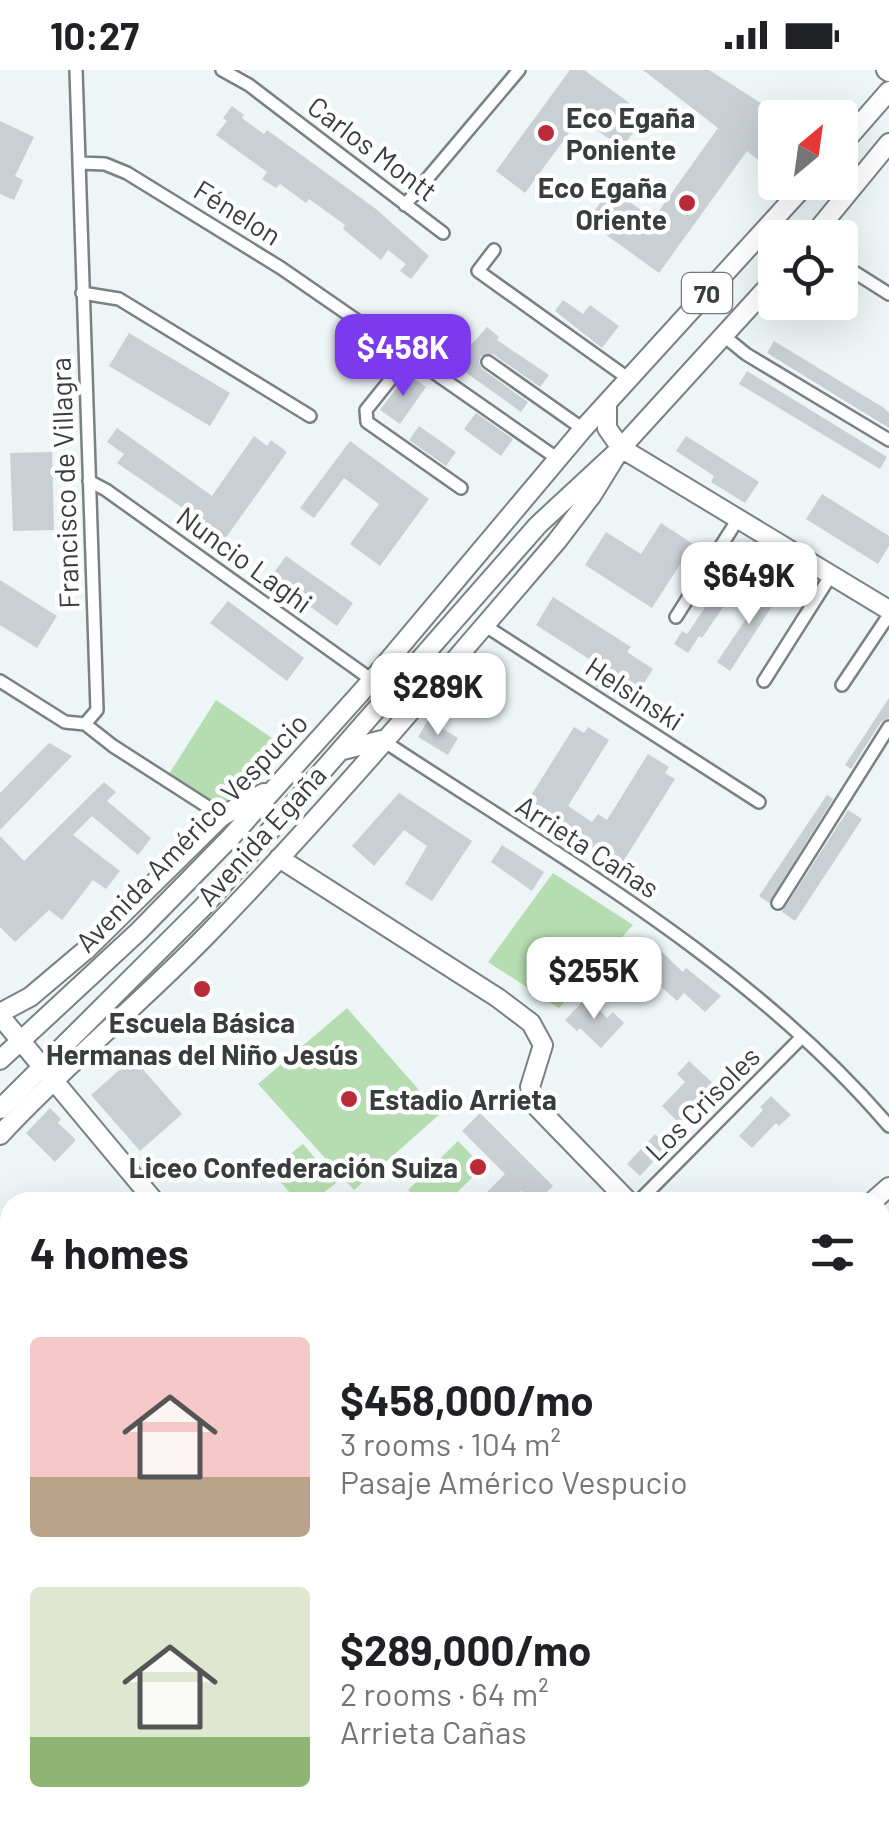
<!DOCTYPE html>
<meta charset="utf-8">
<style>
:root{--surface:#fff;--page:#f6f6f6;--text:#202124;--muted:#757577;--accent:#7c3aed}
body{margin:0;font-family:Barlow,sans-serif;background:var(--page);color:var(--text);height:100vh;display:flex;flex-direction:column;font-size:38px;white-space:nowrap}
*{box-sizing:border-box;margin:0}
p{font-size:32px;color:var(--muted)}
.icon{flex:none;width:55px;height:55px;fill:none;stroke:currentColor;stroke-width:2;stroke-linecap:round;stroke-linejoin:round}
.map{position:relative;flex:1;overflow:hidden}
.sheet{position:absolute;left:0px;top:1122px;width:890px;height:642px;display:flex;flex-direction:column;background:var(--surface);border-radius:30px 30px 0 0;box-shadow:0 10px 40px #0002}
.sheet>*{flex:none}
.needle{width:65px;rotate:29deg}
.fabs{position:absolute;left:758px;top:30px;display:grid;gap:20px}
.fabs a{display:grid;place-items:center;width:100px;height:100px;border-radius:10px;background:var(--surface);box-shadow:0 10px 40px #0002;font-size:50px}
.price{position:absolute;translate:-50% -85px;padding:0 22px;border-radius:20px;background:#fff;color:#222;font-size:32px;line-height:65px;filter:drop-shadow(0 2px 5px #0008)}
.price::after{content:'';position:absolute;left:50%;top:60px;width:30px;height:22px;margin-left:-15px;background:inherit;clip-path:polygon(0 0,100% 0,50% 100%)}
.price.selected{background:var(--accent);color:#fff}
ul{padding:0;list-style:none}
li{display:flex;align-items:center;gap:30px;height:250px;padding:0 30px}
li span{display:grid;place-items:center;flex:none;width:280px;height:200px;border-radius:10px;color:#555}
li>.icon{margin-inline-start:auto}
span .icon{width:120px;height:120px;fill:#fffc;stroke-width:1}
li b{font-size:42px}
h2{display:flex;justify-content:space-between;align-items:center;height:120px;padding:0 30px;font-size:42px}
.status{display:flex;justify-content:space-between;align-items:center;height:70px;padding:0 50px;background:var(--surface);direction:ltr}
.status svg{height:28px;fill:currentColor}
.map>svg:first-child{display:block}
.green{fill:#b6ddb1}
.building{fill:#cacfd4}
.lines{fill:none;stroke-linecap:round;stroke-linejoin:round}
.street-casing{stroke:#7a8183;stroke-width:16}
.secondary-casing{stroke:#7a8183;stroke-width:22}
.primary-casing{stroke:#7a8183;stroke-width:22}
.street{stroke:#fff;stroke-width:11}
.secondary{stroke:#fff;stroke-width:18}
.primary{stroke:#fff;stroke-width:18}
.poi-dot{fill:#bb2a38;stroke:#fff;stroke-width:4}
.labels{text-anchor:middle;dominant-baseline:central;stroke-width:9;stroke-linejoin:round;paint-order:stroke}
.shield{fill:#fff;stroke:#757778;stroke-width:2.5}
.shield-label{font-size:25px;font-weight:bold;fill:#3a3d3e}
.poi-label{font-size:28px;font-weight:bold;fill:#3a3d3e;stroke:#fff;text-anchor:start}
.street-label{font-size:28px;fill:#3a3d3e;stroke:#fff}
</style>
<div class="status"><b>10:27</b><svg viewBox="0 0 49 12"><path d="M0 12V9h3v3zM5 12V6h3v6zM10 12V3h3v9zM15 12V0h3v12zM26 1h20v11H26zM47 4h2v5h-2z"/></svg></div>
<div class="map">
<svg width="889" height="1764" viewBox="0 0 889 1764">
<rect width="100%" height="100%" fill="#edf5f6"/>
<path class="green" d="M216,630l68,46 -56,55 -11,3 -48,-30z
M553,803l80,52 -74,83 -71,-46z
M347,938l93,106 -86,76 -96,-106z
M458,1071l25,26 -36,35h-26l-13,-12z
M303,1074l33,39 -24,19h-14l-28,-32z"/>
<path class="building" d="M570,0h14l62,45 -24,33 -42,-30 -55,75 -29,-22z
M643,0h66l66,42v43l-9,11 -19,-15 -88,122 -72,-52 24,-33 42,31 65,-91z
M232,36l12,9 -2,3 22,16 3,-4 109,79 53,47 -18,23 -11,-8 6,-7 -18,-14 -7,10 -38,-31 2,-4 -36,-26 -3,4 -26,-19 -4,4 -14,-9 5,-7 -51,-37 11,-14 -4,-3z
M0,51l34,16 -19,39 8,4 -9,20 -14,-6z
M563,230l20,14 7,-9 29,21 -17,22 -47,-37z
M487,257l12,10 -2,3 52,35 -9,12 -47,-33 -12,2 -2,6 3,7 46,33 -7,10 -67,-48z
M129,263l101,60 -20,33 -101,-60z
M774,271l110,67 5,5v15l-122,-75z
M747,301l140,86 -7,12 -141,-85z
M407,304l19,13 -26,37 -20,-14z
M476,343l37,26 -12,17 -37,-27z
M419,356l37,26 -10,14 -37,-26z
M117,358l95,68 42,-60 13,10 4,-6 16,12 -65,91 -15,-11 2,-6 -92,-63 7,-9 -17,-12z
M686,366l73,46 -14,21 -34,-21 3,-6 -38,-25z
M350,371l79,58 -49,67 -30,-22 29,-40 -35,-26 -30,40 -14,-10z
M52,382l2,78 -41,1 -3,-78z
M822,424l67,42v10l-11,18 -72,-45z
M661,453l32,21 -41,64 -67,-43 21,-33 35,22z
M286,486l67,47 -16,23 -67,-48z
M737,490l13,8 -48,70 -3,-2 -11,17 -14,-9 8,-13 5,3z
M0,510l57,36 -20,32 -37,-23z
M770,513l12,8 -52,80 -13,-9z
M553,527l78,50 -4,5 26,17 -24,38 -36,-23 10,-16 -67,-43z
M228,531l76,57 -17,23 -77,-58z
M889,628v20l-8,4 -30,47 -6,-4z
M428,650l30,18 -10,17 -30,-18z
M574,657l10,6 4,-6 21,13 -41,66 24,16 6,-8 9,6 41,-66 21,13 -4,6 10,6 -54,86 -55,-34 -6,8 -40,-26z
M49,673l23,13 -72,74v-37z
M104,712l12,10 -9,9 44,37 -13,17 -46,-39 -19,19 47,36 -14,18 -13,-9 -31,40 -13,-10 -34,32 -15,-15v-91l24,25z
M399,723l73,48 -40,60 -27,-17 22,-38 -23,-16 -30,36 -22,-20z
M827,725l6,4 -64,104 -10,-7z
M848,740l14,9 -67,102 -13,-9z
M502,775l42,27 -12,19 -41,-29z
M636,868l20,19 6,-5 21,20 3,-4 35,28 -16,16 -21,-19 -7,8 -21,-19 -15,16 -13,-11 13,-14 -20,-19z
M587,927l20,21 6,-6 11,11 -23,25 -21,-20 -3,3 -12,-11z
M133,988l49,56 -42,37 -49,-56z
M689,991l28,26 -32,34 -2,-2 -4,4 -17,-17 23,-24 -8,-8z
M771,1026l20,19 -12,11 -3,-3 -24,25 -13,-12 24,-26 -3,-3z
M50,1038l11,11 -3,4 18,17 -21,22 -29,-29z
M480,1043l73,73 -17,16 -15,-11 -12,11h-32l28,-28 -43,-43z
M655,1064l13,12 -28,30 -13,-12z"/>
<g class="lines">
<defs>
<path id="street" d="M76,0l21,640 -12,14
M222,0l27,15 194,148
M79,93l26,1 22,9 154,95 81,56
M405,135l114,-135
M494,180l-16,21 151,108
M840,193l49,31
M82,223l37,6 191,117
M724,266l22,18 143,86
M488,292l95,67
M89,411l17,9 266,190
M461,418l-94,-66 -1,-12 41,-51 9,1 142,99
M676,547l62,-98
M484,555l275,177
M0,611l65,41 20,2
M764,611l67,-106
M842,615l47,-70
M85,654l28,22 109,70
M382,670c177,117 368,223 507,386
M778,833l111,-176
M638,1132l163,-164
M0,1298l10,8
M884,1399l5,-5
M0,1538l10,9
M95,1755l9,9
M234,1755l8,9"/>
<path id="secondary" d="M279,788l219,140 33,25 12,22 -13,42 3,16 96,99
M0,943l30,-16 58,-49 134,-132
M0,946l155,186
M0,1065c66,-71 141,-132 208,-201 122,-126 235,-260 349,-393l35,-46 29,-47 268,162
M872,1132l17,-15
M880,1374l9,8
M880,1628l9,-10
M629,1755l7,9
M197,1764l9,-9
M761,1764l8,-9"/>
<path id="primary" d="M886,0l3,2
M840,77l49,-56
M811,168l78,-95
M607,334v24l14,20
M343,680l39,-10
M222,746l42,-23
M0,990l139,-129 92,-94 141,-157 211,-251 225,-247
M0,1039l203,-202 335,-382 83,-77 154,-169"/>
</defs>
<use href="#street" class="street-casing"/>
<use href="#secondary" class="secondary-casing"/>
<use href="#primary" class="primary-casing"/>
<use href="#street" class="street"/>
<use href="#secondary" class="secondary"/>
<use href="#primary" class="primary"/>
</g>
<g class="poi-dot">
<circle cx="546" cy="63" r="10"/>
<circle cx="687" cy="133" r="10"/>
<circle cx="202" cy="919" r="10"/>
<circle cx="349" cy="1029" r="10"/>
<circle cx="478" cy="1097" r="10"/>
</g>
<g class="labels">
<rect class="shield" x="682" y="203" width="50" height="40" rx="8"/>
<g class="shield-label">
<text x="707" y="223">70</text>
</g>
<g class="poi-label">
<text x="566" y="47">Eco Egaña<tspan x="566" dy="32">Poniente</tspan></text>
<text x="667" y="117" text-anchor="end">Eco Egaña<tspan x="667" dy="32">Oriente</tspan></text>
<text x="202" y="952" text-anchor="middle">Escuela Básica<tspan x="202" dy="32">Hermanas del Niño Jesús</tspan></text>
<text x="369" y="1029">Estadio Arrieta</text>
<text x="458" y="1097" text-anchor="end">Liceo Confederación Suiza</text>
</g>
<g class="street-label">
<text transform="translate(373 78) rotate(37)">Carlos Montt</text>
<text transform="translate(238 142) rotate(32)">Fénelon</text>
<text transform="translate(64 413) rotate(-92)">Francisco de Villagra</text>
<text transform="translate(245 489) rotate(36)">Nuncio Laghi</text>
<text transform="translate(635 623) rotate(33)">Helsinski</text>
<text transform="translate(191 762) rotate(-46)">Avenida Américo Vespucio</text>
<text transform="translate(261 765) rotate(-48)">Avenida Egaña</text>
<text transform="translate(588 776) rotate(33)">Arrieta Cañas</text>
<text transform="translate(702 1033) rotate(-45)">Los Crisoles</text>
</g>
</g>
</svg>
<div class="fabs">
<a><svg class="needle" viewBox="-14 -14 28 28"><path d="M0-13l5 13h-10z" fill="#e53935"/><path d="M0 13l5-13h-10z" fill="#757577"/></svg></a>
<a><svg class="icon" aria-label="locate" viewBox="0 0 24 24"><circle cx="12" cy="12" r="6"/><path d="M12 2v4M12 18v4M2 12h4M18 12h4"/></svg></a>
</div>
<b class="price selected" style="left:403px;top:329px">$458K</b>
<b class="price" style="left:749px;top:557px">$649K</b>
<b class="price" style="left:438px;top:668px">$289K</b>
<b class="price" style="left:594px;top:952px">$255K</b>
<section class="sheet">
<h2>4 homes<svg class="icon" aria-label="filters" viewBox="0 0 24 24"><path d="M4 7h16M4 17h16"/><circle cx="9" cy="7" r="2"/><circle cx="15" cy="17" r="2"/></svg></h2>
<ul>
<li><span style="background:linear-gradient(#f6c9c9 70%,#b9a48a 0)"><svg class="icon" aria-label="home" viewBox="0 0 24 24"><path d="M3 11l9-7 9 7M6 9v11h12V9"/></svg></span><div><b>$458,000/mo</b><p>3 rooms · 104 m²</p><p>Pasaje Américo Vespucio</p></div></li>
<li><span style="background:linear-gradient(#dfe7d0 75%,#8fb573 0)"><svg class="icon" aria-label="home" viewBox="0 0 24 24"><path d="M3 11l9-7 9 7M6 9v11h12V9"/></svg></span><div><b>$289,000/mo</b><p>2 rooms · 64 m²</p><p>Arrieta Cañas</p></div></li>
</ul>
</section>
</div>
